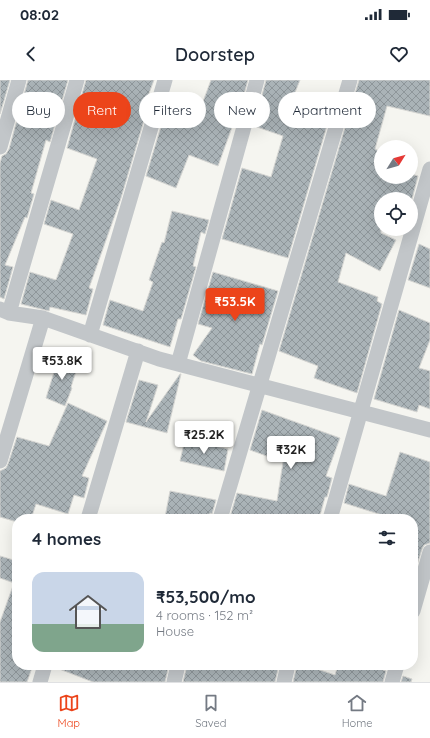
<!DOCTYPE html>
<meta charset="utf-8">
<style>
:root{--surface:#fff;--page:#f2f2f3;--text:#1f2937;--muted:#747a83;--line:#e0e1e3;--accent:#ec441a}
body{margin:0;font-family:Quicksand,sans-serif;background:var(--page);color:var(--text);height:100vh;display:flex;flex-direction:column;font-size:15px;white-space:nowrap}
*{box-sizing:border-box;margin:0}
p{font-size:13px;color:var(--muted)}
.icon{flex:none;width:22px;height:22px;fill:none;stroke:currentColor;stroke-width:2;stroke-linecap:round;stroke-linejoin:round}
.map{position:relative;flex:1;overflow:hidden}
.sheet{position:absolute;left:12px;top:434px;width:406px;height:156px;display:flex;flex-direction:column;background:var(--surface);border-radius:16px;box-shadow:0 4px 16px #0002}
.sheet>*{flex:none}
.banner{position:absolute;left:12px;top:12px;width:406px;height:36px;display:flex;gap:8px}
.needle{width:26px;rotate:53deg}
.fabs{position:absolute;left:374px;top:60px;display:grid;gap:8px}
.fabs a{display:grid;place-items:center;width:44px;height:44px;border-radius:50%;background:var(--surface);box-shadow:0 4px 16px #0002;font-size:20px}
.price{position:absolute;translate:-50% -34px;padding:0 9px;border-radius:4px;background:#fff;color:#222;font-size:13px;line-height:26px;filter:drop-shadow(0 1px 2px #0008)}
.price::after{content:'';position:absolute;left:50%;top:24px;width:12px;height:9px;margin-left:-6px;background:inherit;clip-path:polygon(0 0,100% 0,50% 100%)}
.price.on{background:var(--accent);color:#fff}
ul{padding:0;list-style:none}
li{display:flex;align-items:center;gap:12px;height:100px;padding:0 20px}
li+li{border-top:1px solid var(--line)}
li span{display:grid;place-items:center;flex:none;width:112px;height:80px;border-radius:12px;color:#555}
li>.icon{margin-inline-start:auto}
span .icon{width:48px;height:48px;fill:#fffc;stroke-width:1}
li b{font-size:17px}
h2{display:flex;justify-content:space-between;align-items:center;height:48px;padding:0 20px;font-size:17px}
.tag{padding:0 14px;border-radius:18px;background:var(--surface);box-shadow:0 4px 16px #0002;font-size:14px;line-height:36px}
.tag.on{background:var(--accent);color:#fff}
.status{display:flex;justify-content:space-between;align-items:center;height:28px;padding:0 20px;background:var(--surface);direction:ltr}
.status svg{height:11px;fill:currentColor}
header{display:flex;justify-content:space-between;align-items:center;height:52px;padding:0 20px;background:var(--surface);font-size:18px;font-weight:600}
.tabs{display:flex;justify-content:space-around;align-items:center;height:56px;border-top:1px solid var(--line);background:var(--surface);font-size:11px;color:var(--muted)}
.tabs a{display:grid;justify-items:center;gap:2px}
.tabs .on{color:var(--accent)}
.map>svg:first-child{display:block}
.building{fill:url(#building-cross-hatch);stroke:#d6d6d3}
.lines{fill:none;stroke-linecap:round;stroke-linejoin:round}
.minor{stroke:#c2c6c9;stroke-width:15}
</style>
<div class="status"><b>08:02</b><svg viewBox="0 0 49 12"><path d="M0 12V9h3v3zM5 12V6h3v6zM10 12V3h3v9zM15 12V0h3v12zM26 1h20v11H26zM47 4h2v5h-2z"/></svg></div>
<header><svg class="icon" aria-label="back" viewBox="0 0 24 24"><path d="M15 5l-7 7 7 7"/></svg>Doorstep<svg class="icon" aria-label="heart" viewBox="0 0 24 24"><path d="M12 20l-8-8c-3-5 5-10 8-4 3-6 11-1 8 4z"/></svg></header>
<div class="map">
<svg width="430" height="602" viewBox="0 0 430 602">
<defs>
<pattern id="building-cross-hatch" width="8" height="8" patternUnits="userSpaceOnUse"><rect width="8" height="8" fill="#aab3b7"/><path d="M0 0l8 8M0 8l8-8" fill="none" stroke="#8e969a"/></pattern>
</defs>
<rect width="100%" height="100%" fill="#f5f5f0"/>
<path class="building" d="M0,0h10l-10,34z
M28,0h40l-18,62 -4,-2 -15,53 3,1 -7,24 -2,-1 -20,48 8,2 -9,32 -4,-2v-134l2,-7 4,-2 3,-5z
M86,0h68l-6,16 3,1 -30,101 -32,90 4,1 -7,26 -36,-8 -1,4 -28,-7 9,-32 26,8 17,-46 -29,-10 7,-24 28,10 18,-51 -30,-11z
M211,0h37l-11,40 -2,-1 -17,47 -29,-11 -13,33 -30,-12 22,-73 30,12z
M266,0h34l-8,20 39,12 -43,146 -66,-19 20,-71 29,9 12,-41 -29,-10z
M359,0h71v36l-43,-10 -12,43 4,2 -5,11 7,2v13h30v-3l7,2 -7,27v-4h-30v34l15,7 -16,31 -34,-18 -8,29 40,15 -1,4 5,3 -25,89 -43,-15 4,-12 -39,-15z
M172,131l37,9 -4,14 -4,-2 -8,34 3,1 -15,52h-3l-8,28 -67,-22 7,-25 33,11 10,-29 -4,-2 13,-38 2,1z
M419,164l11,5v39l-22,-8z
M213,192l65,19 -16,54 -2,-1 -8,30 -51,-13 -8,-6 19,-27 -14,-4z
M399,230l31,13v17l-11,28 11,3v38l-11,-4 -2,7 -43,-13z
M59,276l20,6 -8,25 1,1 -7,18 -19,-8z
M180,294h1l-14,59 -41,-11 13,-42 19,5 -12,37z
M68,323l39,18 -25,55 7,2 -5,20 -10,-3 -6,19 -32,-10 -5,15h-14v3l-17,-5v-46l6,-3 2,-4 9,-27 32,9z
M262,330l78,28 -14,38 6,2 -5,19h-2l-6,22h-81l-8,-2 7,-24 40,8 6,-39 -33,-12z
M185,359l43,10 -4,22 -44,-10z
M400,372l30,10v81l-6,2 -2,4 -9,29v-59h-33l2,-4 -38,-12 5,-19 37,12z
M170,411l46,9 -4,14 -2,-1 -2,6h-34l-9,-2z
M0,476l17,5v104h16l-6,17h-27v-60l14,-39 -14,-5z
M54,585h115l-4,17h-72l-39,-15z
M187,585h92l-4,17h-92z
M297,585h8l30,10 3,-10h31l17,6 -3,11h-90z
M403,596l9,3 -1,3h-10z"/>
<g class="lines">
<path class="minor" d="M0,67l19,-67
M0,229l9,4 34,5 116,41 271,71
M9,233l68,-233
M90,255l75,-255
M178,284l79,-284
M0,381l43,-143
M88,439l50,-168
M220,439l130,-439
M330,439l100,-350
M413,531l17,-59
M40,602l5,-17
M174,602l4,-17
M284,602l4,-17
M392,602l5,-17"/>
</g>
</svg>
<div class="fabs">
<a><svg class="needle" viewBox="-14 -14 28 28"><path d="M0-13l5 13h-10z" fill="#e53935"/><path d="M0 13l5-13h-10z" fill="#747a83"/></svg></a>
<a><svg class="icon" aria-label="locate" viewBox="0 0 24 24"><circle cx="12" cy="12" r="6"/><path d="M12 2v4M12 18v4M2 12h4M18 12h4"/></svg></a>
</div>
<b class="price on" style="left:235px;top:242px">₹53.5K</b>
<b class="price" style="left:62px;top:301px">₹53.8K</b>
<b class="price" style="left:204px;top:375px">₹25.2K</b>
<b class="price" style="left:291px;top:390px">₹32K</b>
<div class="banner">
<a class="tag">Buy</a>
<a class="tag on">Rent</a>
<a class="tag">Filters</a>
<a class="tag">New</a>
<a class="tag">Apartment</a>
</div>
<section class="sheet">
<h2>4 homes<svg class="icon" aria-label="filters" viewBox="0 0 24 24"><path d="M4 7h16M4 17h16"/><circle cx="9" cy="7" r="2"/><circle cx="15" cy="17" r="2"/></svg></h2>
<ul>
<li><span style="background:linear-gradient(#c9d6e8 65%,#7fa58c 0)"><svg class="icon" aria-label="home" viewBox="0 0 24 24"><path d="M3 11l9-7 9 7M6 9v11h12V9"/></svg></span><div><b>₹53,500/mo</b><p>4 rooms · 152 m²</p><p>House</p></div></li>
</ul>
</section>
</div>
<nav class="tabs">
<a class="on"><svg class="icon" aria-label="map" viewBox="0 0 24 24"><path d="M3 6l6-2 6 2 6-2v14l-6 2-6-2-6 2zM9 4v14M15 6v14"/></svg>Map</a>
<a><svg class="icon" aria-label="saved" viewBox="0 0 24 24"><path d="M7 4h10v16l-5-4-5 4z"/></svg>Saved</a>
<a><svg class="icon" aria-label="home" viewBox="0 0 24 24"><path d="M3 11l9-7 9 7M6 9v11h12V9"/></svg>Home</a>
</nav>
